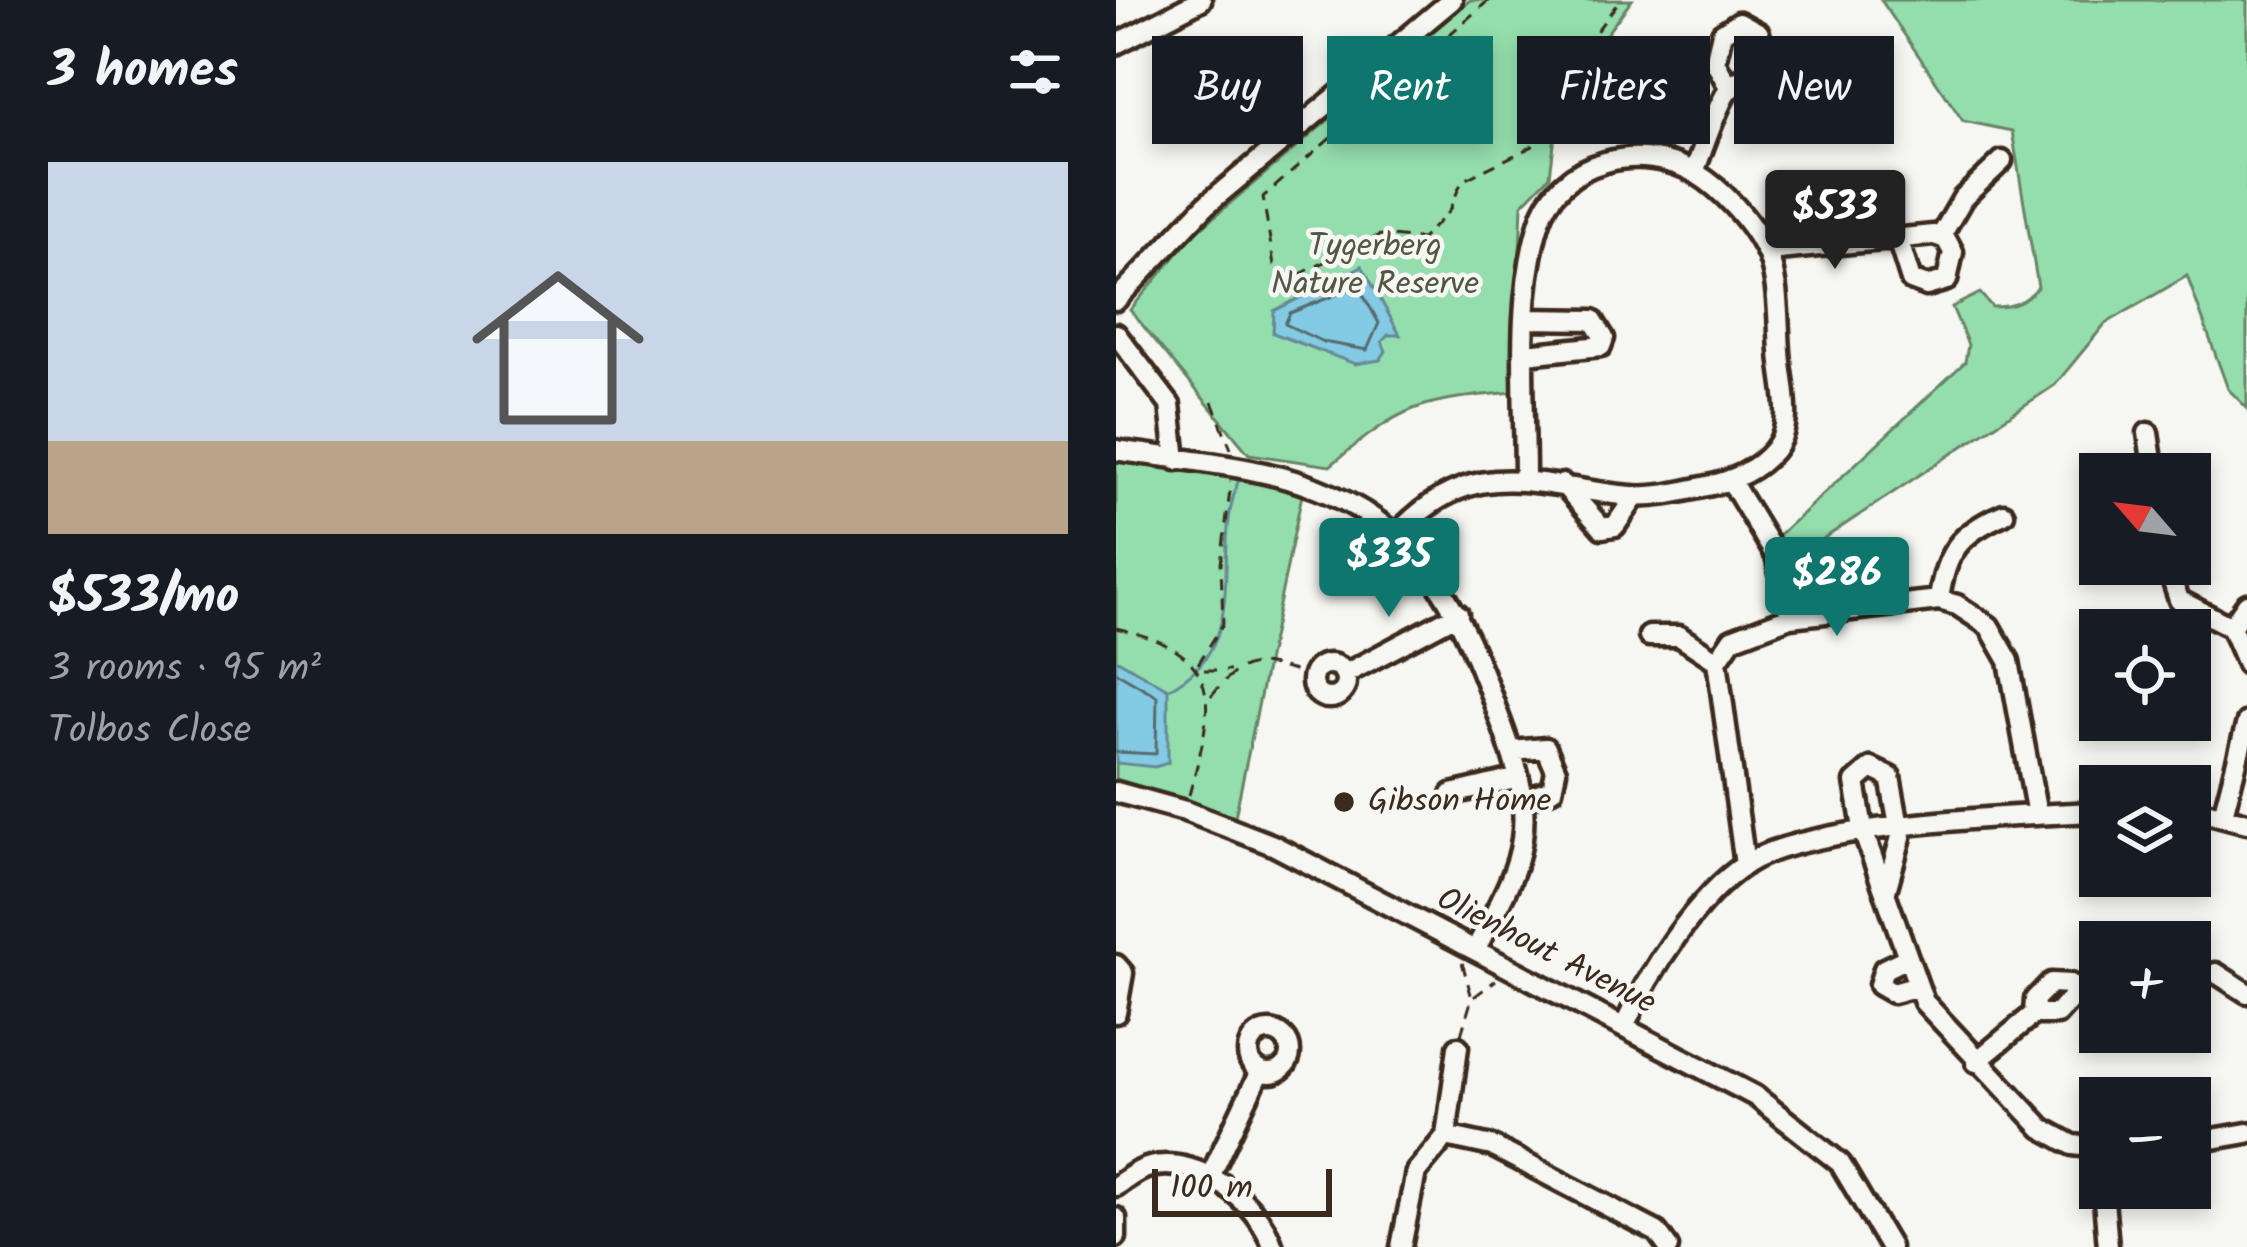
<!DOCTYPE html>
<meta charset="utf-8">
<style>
:root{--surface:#171b24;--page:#242831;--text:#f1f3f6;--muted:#9ea1a6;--accent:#0f766e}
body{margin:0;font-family:Kalam,sans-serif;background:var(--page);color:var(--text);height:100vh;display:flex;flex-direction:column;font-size:45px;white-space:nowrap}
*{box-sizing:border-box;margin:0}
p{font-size:39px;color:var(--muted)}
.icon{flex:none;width:66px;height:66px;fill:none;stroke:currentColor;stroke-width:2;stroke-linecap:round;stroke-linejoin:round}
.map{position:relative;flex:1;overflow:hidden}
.details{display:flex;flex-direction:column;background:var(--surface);width:1116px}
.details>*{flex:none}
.banner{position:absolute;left:36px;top:36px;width:915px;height:108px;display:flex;gap:24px}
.needle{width:78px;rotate:298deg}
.tools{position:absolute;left:963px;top:453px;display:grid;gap:24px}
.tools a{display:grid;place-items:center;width:132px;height:132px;border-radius:0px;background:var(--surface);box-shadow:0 6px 18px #0003;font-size:60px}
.scale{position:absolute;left:36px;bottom:30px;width:180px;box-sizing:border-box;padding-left:12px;border:6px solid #3b2a1e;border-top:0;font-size:33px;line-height:42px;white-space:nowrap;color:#3b2a1e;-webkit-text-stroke:9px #f6f6f2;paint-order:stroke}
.price{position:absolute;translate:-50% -102px;padding:0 27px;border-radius:12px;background:var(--accent);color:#fff;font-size:39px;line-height:78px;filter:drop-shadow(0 3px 6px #0008)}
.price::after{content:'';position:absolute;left:50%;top:72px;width:36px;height:27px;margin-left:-18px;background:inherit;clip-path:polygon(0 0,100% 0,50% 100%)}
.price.on{background:#222;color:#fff}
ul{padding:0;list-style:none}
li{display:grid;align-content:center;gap:24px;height:636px;padding:0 48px}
li span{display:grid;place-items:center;height:372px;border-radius:0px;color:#555}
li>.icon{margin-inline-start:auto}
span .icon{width:216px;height:216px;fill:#fffc;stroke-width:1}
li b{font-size:51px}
h2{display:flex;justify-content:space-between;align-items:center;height:144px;padding:0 48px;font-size:51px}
.chip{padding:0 42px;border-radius:0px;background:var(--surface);box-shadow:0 6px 18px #0003;font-size:42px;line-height:108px}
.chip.on{background:var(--accent);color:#fff}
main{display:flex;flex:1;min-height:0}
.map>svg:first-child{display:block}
.green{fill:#94dead;stroke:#688466;stroke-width:3}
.water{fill:#83cae4;stroke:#668a95;stroke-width:3}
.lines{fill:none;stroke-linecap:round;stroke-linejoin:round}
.shore{stroke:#586a6d;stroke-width:3}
.stream{stroke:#668a95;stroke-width:3}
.minor-casing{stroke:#3b2a1e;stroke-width:27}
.path{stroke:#3b2a1e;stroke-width:3;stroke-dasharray:12 9;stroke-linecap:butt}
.minor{stroke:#f6f6f2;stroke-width:18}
.poi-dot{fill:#3b2a1e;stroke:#f6f6f2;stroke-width:4.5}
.labels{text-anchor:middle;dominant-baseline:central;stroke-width:9;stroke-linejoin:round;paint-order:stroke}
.park-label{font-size:33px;fill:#515742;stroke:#f6f6f2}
.poi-label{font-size:33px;fill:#3b2a1e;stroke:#f6f6f2;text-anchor:start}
.street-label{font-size:33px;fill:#3b2a1e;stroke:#f6f6f2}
</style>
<main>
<section class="details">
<h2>3 homes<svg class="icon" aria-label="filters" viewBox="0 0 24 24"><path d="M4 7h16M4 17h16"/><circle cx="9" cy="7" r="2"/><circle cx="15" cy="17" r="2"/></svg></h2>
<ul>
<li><span style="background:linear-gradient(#c9d6e8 75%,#b9a48a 0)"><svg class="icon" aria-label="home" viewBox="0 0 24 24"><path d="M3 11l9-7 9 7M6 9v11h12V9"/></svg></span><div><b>$533/mo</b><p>3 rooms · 95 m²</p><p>Tolbos Close</p></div></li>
</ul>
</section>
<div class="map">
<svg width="1131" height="1247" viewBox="0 0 1131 1247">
<rect width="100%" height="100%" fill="#f6f6f2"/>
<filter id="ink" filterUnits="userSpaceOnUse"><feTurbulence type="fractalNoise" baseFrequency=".00833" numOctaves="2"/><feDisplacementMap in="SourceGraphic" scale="24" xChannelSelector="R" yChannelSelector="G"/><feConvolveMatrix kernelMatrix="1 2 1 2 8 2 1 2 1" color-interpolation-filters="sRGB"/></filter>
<g filter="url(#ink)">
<path class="green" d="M354,0h162l-72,95 -10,81 -28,29 -8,187c-96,9 -109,11 -184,74l-81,-12 -119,-144 65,-77z
M765,0h366v408l-19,-19 -41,-113 -82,48 -50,61 -268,178 -13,-23 191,-178 3,-17 -16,-38 28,-14 12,14c22,0 32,-4 46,-20l-26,-156 -49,-10z
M0,457l187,33 -68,327 -119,-38z"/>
<path class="water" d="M246,266l38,69h-12l-6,7 4,9 -6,9 -25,4 -82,-31 1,-22z
M0,659l52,30v74l-13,4 -39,-4z"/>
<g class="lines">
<path class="shore" d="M242,286l21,37 -12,27 -44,-8 -38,-18 5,-11z
M0,672l41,24 -1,58 -40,-2"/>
<path class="stream" d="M52,689c87,-45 41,-131 70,-207"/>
<defs>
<path id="minor" d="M0,44l85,-44
M578,172c8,-19 24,-71 36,-84 21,-19 39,-17 29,-55l-20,-11 -17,11 -7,29 15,27
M825,236l22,-38 39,-37
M651,251l167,-16 12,4 7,13 -6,28 -20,6 -16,-6 -13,-41
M0,300l90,-95 246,-205
M0,334l54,71 6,55
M410,354l75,-8 3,-8 -11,-18 -67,-1
M1032,433l6,41
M0,450c70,11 150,15 216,45 93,41 130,120 163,211 16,44 34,86 27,133 -5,39 -30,76 -46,110
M615,481l45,75 14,61
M447,484l39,44 13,-2 20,-29
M281,534c77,-83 138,-47 234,-38 24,2 49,-4 72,-9 27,-5 53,-15 71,-37 20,-25 10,-58 7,-87 -4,-35 0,-86 -17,-116 -14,-27 -41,-57 -67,-73 -55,-33 -139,-15 -158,50 -24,79 -14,172 -14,253
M1051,564l12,36 52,27
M823,600c6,-48 21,-67 65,-86
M1115,627l16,37
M1115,627l16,-23
M533,636h30l38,25
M196 681a17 17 0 1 1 34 0a17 17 0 1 1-34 0Z
M229,674l113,-60
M396,751l34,-3 10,23 -4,19 -28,10
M0,792l69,19 88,34 482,251 85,67 50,84
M336,794l67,-16
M1074,808l57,15
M1107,815l24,-93
M629,865l-28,-204 15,-22 58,-22 149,-17 18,5 32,21 20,35 28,154
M770,891l15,-54 -11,-60 -19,-9 -16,14 9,52 60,168 118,126 31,17 27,3
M789,959l-21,10 -5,16 14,8 22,-6
M0,965l7,8 -7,40
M1100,973l31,20
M509,1025c24,-53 71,-128 121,-161 61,-40 275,-49 354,-52
M132 1052a21 21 0 1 1 42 0a21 21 0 1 1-42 0Z
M860,1062l58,-48 1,-15 16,-16 19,1 3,12 -16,18h-23
M330,1136l12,-89
M1074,1143l57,-10
M93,1179l51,-108
M0,1186c11,-7 21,-16 34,-19 50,-12 109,36 123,80
M987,1188l5,59
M0,1218v19
M285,1247l15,-75 30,-36 46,10 165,86 11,15"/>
</defs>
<use href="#minor" class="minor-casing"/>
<path class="path" d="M373,0l-226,197 11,68 16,14 90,-44 42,4 27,-28 13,-30 79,-39 13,-55 66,-87
M96,402l19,47
M0,628c111,26 99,73 73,167
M82,664l25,-40 -2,-60 10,-82
M88,670h26
M95,696c37,-45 50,-33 102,-20
M358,997l22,-17
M345,1035l11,-37 -10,-36"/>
<use href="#minor" class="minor"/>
</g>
</g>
<circle class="poi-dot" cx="228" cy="802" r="12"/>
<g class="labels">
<g class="park-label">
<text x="259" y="247">Tygerberg<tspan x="259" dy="38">Nature Reserve</tspan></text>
</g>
<g class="poi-label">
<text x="252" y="802">Gibson Home</text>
</g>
<g class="street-label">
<text transform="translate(430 952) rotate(27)">Olienhout Avenue</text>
</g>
</g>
</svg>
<div class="tools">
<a><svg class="needle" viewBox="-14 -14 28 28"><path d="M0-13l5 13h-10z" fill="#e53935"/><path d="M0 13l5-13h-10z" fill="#9ea1a6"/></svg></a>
<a><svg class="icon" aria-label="locate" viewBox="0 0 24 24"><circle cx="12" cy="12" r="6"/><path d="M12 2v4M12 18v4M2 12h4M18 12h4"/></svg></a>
<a><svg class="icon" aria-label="layers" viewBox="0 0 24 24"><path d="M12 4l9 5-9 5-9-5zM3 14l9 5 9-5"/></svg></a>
<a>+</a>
<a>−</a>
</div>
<div class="scale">100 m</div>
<b class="price on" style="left:719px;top:272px">$533</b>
<b class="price" style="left:273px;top:620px">$335</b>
<b class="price" style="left:721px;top:639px">$286</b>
<div class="banner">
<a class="chip">Buy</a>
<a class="chip on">Rent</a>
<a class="chip">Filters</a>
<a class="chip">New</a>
</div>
</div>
</main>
